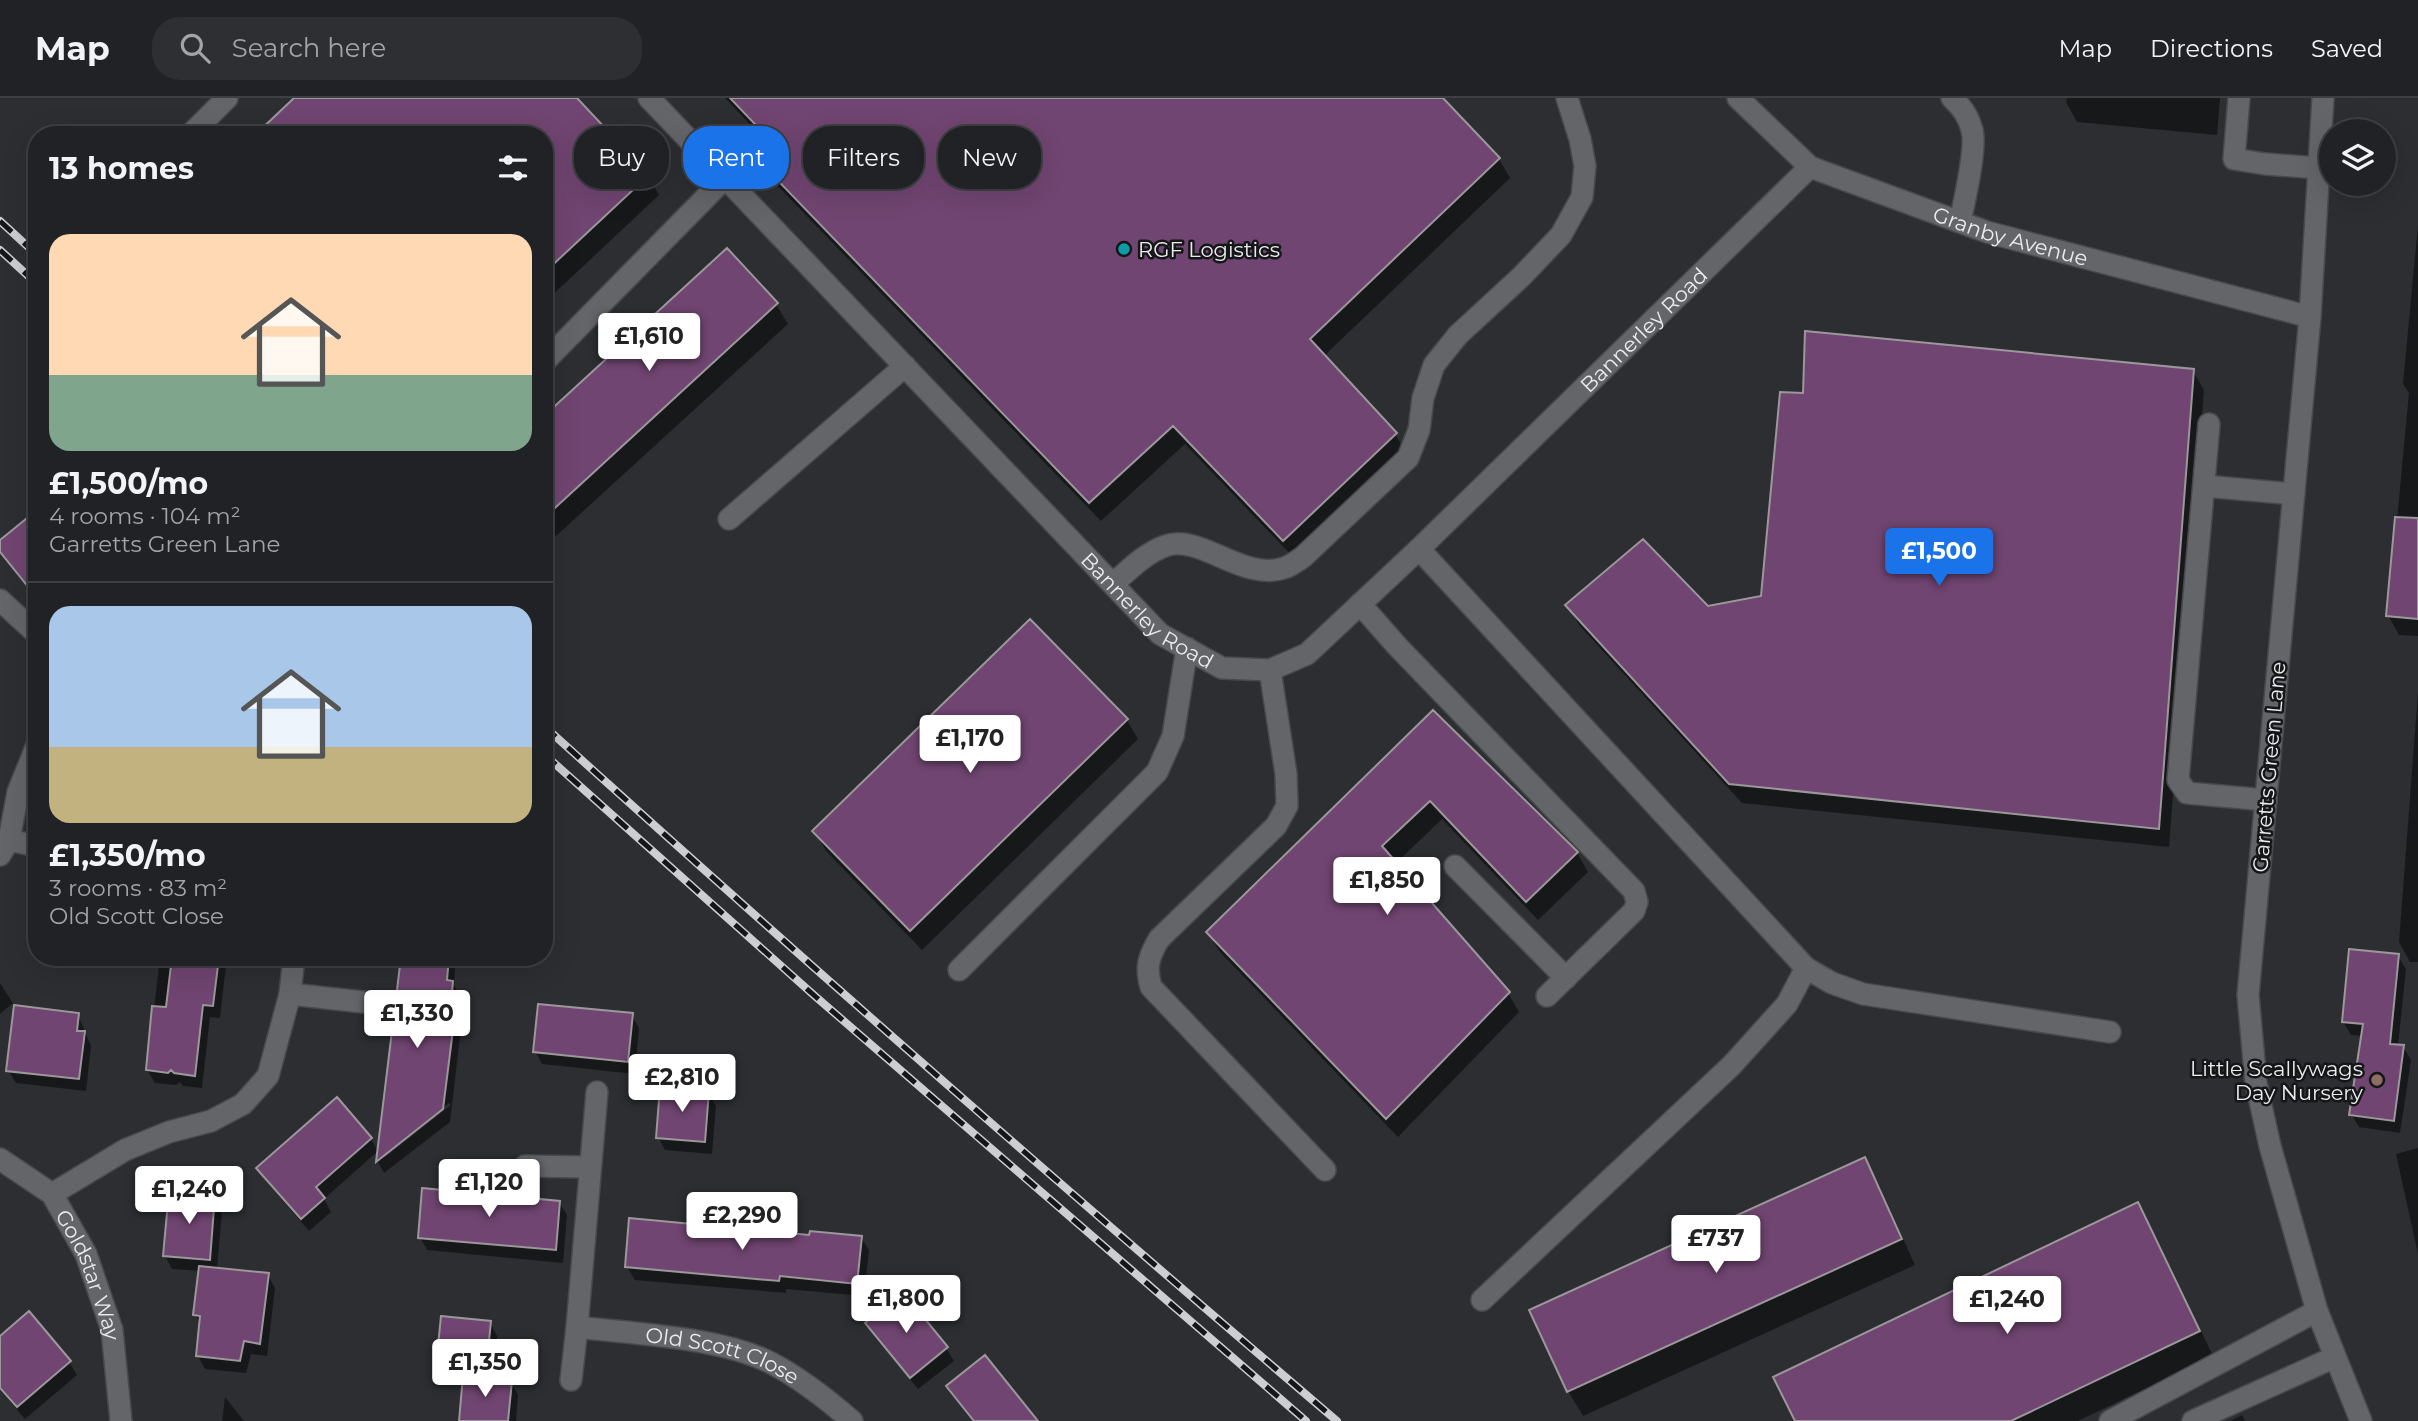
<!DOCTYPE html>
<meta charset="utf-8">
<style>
:root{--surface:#212226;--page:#2d2f32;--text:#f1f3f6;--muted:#a2a4a7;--line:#3e3f43;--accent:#1a73e8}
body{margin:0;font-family:Montserrat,sans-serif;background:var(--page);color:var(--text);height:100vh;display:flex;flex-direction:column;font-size:26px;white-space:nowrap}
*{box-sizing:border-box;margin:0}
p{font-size:23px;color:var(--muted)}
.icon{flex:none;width:38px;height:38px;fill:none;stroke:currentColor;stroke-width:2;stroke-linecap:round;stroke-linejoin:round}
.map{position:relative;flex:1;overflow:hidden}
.details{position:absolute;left:28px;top:28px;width:525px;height:840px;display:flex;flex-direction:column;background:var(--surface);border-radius:28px;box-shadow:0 7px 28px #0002,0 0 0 2px var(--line)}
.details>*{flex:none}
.top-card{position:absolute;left:574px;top:28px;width:665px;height:63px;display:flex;gap:14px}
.controls{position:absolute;left:2319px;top:21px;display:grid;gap:14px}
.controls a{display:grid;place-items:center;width:77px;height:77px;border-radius:50%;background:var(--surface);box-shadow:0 7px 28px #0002,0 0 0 2px var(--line);font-size:35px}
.price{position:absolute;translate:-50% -60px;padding:0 16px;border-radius:7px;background:#fff;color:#222;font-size:23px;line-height:46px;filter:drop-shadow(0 2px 4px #0008)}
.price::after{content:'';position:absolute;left:50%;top:42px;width:21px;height:16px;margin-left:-10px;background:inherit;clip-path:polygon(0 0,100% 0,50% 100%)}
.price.on{background:var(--accent);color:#fff}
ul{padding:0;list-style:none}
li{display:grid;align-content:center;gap:14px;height:371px;padding:0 21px}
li+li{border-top:2px solid var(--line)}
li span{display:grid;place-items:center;height:217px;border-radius:21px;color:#555}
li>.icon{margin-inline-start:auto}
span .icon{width:126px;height:126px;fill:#fffc;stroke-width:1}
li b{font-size:30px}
h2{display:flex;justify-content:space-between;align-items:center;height:84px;padding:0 21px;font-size:30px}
.chip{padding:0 24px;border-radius:28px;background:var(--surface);box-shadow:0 7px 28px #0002,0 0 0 2px var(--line);font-size:24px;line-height:63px}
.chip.on{background:var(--accent);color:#fff}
header{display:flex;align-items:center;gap:42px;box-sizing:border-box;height:98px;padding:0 35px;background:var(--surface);border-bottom:2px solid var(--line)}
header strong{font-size:33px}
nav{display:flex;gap:38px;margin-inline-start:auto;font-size:24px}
.search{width:490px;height:63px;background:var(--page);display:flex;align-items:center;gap:18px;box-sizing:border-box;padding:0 24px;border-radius:28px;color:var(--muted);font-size:26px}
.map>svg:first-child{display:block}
.shadow{fill:#0007;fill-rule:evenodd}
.building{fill:#704571;stroke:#9b979b;stroke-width:2}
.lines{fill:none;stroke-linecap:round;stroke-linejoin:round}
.minor-casing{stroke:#48494d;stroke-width:24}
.minor{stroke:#636569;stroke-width:21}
.rail-casing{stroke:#cdced1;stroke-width:8}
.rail{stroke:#151618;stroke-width:5;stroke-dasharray:16;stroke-linecap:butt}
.culture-dot{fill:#0f9aa8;stroke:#151618;stroke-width:2.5}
.education-dot{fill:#8d6e63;stroke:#151618;stroke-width:2.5}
.labels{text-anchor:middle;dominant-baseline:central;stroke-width:5;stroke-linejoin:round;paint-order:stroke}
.street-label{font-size:21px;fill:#eaebee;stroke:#151618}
.poi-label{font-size:21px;fill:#eaebee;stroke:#151618;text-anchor:start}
</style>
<header>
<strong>Map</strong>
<div class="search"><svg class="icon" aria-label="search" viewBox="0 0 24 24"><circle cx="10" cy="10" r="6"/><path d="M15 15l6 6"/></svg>Search here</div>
<nav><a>Map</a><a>Directions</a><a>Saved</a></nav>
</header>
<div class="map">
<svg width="2418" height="1323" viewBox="0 0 2418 1323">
<rect width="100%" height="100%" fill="#2c2e32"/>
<path class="shadow" d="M297,0h278l73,78 11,19 -115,108v-168z
M725,0h715l59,61 11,19 -186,178 71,78 11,19 -111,106 -110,-115 -84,77 -330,-342 -12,-19 12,-13z
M2067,0h153l-3,37 -140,-13 -11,-20z
M2418,127v411l-19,-1 -11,-20 21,-222 -6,-9z
M727,153l49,53 12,20 -244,223v-128z
M2193,273l11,19 -35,457 -427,-44 -163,-178 -11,-20 139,3 55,-11 43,-203z
M0,444l37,51 -3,3 -30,-38 -4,-6z
M2418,594v270h-8l-11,-20z
M1433,615l144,140 11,19 -50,48 -96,-101 -47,45 113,129 11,19 -121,125 -178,-185 -12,-19z
M1127,622l11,19 -216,211 -96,-99 -11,-19z
M2398,858l8,13 -8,77 5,1 8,13 -11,73 -41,-6 -8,-13 12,-78 -12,-1 -8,-13z
M160,859h67l-7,61 -10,-1 -8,71 -19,-2 -3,-4 -4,3 -21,-2 -8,-13z
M399,859h57l-2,28 5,10 -2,17 5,8 -12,102 -66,51 -6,-11 23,-191 -3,-4zM449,1005l2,2 -66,52v-4z
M0,885l13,20 -13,11z
M78,917l13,31 -5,45 -70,-8 -8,-13z
M632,917l7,13 -4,46 -93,-10 -7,-13z
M708,995l8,13 -4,48 -47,-4 -7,-13z
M371,1041l7,12 -54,48 7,13 -22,19 -43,-50 -8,-13z
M2418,1050v106l-22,-100z
M1865,1062l14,25 36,80 -332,151 -15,-25z
M214,1099l8,13 -5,60 51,5 7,13 -8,68 -16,-2 -5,19 -41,-4 -7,-13 3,-31 -6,-10 5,-44 -28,-2 -7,-13z
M559,1104l8,13 -4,48 -136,-13 -7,-13z
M2137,1106l15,25 61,127 -135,65h-281z
M811,1138l50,1 8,13 -5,46 -78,-7v4l-151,-13 -8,-13z
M490,1224l7,14 -4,45 18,1 7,13 -2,26h-56l5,-40 -19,-2 -8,-13z
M867,1225l79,25 8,13 -36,28 -43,-53z
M0,1240l69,24 8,13 -52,44 -25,-29z
M225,1299l19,24h-22z
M2242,1317l3,6h-15z"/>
<path class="building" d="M294,0h283l72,77 -105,98v-138h-289z
M730,0h713l57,60 -190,181 87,94 -114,108 -110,-115 -84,77 -332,-344 16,-16z
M727,150l51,55 -234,215v-102z
M1805,233l389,38 -35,460 -430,-45 -164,-179 78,-66 65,67 53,-10 19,-204 23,1z
M37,412v88l-37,-46v-12z
M2395,419l23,1v101l-32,-3z
M1030,521l98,100 -218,212 -98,-100z
M1433,612l145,142 -52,50 -96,-101 -48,45 128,146 -124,127 -180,-187z
M2349,851l50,5 -9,90 14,1 -10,76 -45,-6 14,-91 -21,-2z
M172,859h47l-6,49 -10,-1 -8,71 -21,-3 -3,-3 -3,3 -22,-3 6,-64 14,1z
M401,859h48l-2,23 6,1 -2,25h5l-13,103 -67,53z
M538,906l95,9 -5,49 -95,-10z
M14,907l65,8 -2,18h8l-6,48 -73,-8z
M660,989l49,4 -4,51 -49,-4z
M337,999l35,41 -56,49 9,11 -24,21 -45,-51z
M1865,1059l37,82 -335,153 -38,-82z
M422,1090l138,13 -4,49 -138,-12z
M169,1093l46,4 -5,65 -47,-4z
M2138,1104l62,129 -189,90h-216l-22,-44z
M629,1120l180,17 1,-4 52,5 -5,48 -77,-8 -1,5 -154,-14z
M199,1168l70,7 -9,71 -16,-3 -4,20 -44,-5 4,-40 -7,-1z
M903,1194l45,55 -38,31 -45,-55z
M29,1213l42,50 -54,46 -17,-19v-52z
M441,1218l50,5 -5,50 -50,-5z
M985,1257l53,66h-64l-28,-35z
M463,1277l49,6 -4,40h-49z"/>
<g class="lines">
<defs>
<g id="minor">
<path id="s1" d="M649,0l511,536 62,34 48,2 37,-16 112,-105 391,-382"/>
<path id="s2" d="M1738,0l72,69 177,65 323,85"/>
<path d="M1952,0c9,8 17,20 20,32 5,17 -8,73 -12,92"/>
<path d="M2239,0l-5,61 31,5 54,4"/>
<path d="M2323,0l-13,219 -62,678 8,88 14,63 47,165 44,110"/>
<path d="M190,37l37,-37"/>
<path d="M544,264l181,-184"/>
<path d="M2209,326l-31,356 9,13 79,7"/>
<path d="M2204,388l90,8"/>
<path d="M729,421l176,-153"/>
<path d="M1419,451l387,419 26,15 31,11 247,38"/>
<path d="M1113,486c16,-14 31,-30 52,-38 35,-13 78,36 119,22 7,-2 13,-7 19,-11l105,-99 11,-28 4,-32 11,-33 24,-30 64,-59 39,-41 21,-38 3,-31 -5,-27 -13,-41"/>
<path d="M0,502l37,34"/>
<path d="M1360,506l38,43 236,244 3,11 -3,9 -87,85"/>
<path d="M1270,572l16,104 1,32 -11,20 -117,113c-10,17 -14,28 -8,48l174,183"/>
<path d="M9,742l28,6"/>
<path d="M0,757l9,-15 9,-48 19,-47"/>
<path d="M1455,768l111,112"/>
<path d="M959,872l198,-198 16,-36 14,-88"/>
<path d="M290,896l73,8"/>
<path id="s3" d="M597,994l-20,235c58,7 146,10 196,37 28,15 55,36 79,57"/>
<path id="s4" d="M0,1061l52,35 34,60 26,76 9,91"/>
<path d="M525,1068l65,1"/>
<path d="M52,1096l73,-44 44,-18 42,-11 32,-17 25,-28 22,-82 4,-37"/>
<path d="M1482,1202l250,-235 55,-61 19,-36"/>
<path d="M571,1282l6,-53"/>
<path d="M2110,1323l207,-110"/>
<path d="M2193,1323l142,-64"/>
</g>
</defs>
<use href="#minor" class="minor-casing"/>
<use href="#minor" class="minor"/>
<defs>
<path id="rail" d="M0,123l37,34
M0,152l37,34
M544,628c261,236 525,467 793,695
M544,656l272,243 490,424"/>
</defs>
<use href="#rail" class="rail-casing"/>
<use href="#rail" class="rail"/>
</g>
<circle class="culture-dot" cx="1124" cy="151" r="7"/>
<circle class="education-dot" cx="2377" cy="982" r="7"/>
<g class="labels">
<g class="street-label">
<text stroke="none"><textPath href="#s2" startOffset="312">Granby Avenue</textPath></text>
<text stroke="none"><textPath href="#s1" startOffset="1367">Bannerley Road</textPath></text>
<text stroke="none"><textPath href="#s1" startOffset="716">Bannerley Road</textPath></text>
<text transform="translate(2269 669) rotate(-85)">Garretts Green Lane</text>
<text stroke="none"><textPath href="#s4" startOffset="152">Goldstar Way</textPath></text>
<text stroke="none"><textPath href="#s3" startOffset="385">Old Scott Close</textPath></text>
</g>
<g class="poi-label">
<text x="1138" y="151">RGF Logistics</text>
<text x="2363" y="970" text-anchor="end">Little Scallywags<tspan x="2363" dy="24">Day Nursery</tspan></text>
</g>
</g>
</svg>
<div class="controls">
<a><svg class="icon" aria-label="layers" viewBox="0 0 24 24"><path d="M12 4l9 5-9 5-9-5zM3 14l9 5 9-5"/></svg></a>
</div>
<b class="price" style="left:649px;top:275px">£1,610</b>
<b class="price on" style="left:1939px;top:490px">£1,500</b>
<b class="price" style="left:970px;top:677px">£1,170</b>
<b class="price" style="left:1387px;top:819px">£1,850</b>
<b class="price" style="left:417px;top:952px">£1,330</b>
<b class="price" style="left:682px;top:1016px">£2,810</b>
<b class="price" style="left:489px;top:1121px">£1,120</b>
<b class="price" style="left:189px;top:1128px">£1,240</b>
<b class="price" style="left:742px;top:1154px">£2,290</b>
<b class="price" style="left:1716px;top:1177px">£737</b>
<b class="price" style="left:906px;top:1237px">£1,800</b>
<b class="price" style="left:2007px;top:1238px">£1,240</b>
<b class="price" style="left:485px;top:1301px">£1,350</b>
<div class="top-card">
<a class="chip">Buy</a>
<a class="chip on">Rent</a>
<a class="chip">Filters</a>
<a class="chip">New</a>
</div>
<section class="details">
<h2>13 homes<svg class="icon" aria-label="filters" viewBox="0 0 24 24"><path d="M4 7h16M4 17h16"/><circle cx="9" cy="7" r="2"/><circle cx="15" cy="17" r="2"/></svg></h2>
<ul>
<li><span style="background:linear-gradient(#ffd9b3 65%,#7fa58c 0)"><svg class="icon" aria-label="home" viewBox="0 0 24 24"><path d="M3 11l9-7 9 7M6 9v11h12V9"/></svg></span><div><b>£1,500/mo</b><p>4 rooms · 104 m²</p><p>Garretts Green Lane</p></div></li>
<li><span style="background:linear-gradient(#a9c7e8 65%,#c2b280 0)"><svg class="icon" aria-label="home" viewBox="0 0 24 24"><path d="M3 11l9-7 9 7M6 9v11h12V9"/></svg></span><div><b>£1,350/mo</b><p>3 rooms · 83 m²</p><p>Old Scott Close</p></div></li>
</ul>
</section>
</div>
